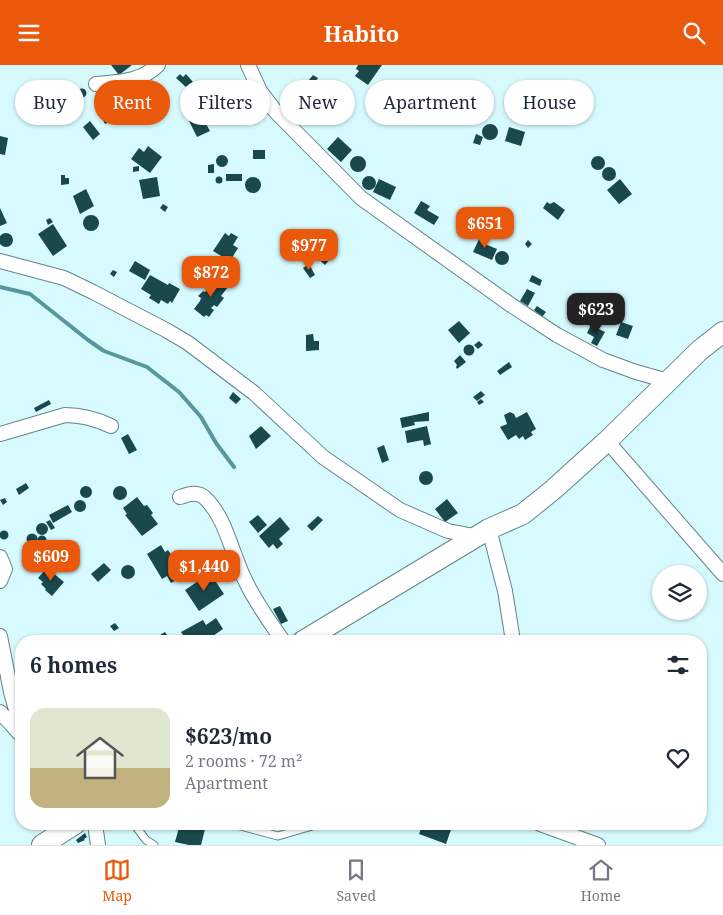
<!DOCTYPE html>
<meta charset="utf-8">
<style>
:root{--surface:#fff;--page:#f2f2f3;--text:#1f2937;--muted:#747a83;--line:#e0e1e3;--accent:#ea580c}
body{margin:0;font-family:"Noto Serif",serif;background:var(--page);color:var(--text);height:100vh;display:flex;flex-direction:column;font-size:19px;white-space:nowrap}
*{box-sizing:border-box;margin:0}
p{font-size:16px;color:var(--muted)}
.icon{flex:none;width:28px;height:28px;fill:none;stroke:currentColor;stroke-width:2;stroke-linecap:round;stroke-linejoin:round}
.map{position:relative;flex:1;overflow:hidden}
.drawer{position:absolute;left:15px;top:570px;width:692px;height:195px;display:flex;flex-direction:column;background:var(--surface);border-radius:20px;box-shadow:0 1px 4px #0004}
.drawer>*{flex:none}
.top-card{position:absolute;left:15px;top:15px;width:694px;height:45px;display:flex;gap:10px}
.buttons{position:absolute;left:652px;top:500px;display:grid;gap:10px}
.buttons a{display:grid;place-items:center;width:55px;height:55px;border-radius:50%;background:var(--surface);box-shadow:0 1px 4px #0004;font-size:25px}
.price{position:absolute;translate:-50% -42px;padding:0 11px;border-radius:10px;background:var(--accent);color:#fff;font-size:16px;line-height:32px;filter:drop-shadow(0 1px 2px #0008)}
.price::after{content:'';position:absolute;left:50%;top:30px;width:15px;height:11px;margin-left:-8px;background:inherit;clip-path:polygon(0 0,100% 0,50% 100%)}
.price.selected{background:#222;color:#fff}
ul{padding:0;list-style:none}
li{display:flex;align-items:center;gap:15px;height:125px;padding:0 15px}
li+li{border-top:1px solid var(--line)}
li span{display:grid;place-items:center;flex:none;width:140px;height:100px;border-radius:15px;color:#555}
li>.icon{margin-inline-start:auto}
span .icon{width:60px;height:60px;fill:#fffc;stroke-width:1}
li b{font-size:21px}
h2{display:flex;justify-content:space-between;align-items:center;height:60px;padding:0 15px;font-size:21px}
.chip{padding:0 18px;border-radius:22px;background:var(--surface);box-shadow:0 1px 4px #0004;font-size:18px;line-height:45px}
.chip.selected{background:var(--accent);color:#fff}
header{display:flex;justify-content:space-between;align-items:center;height:65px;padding:0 15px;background:var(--accent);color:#fff;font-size:22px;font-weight:700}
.tabs{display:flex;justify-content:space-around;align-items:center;height:70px;border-top:1px solid var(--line);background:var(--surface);font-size:14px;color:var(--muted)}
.tabs a{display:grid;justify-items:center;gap:2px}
.tabs .selected{color:var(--accent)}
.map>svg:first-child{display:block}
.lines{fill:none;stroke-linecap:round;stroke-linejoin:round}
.stream{stroke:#57979e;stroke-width:4}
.building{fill:#19484d}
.lane-casing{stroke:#638387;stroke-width:9}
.street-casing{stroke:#638387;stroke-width:16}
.secondary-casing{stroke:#638387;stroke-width:22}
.lane{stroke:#fff;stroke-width:7}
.street{stroke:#fff;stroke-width:14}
.secondary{stroke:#fff;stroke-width:20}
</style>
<header><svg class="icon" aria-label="menu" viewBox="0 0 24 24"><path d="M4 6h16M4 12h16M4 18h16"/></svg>Habito<svg class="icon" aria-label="search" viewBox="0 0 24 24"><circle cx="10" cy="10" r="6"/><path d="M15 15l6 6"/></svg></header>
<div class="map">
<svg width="723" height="780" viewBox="0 0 723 780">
<rect width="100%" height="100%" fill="#d7fafe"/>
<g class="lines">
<path class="stream" d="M0,222l30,7 58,46 16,11 43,16 32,25 22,25 15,26 18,24"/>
</g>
<path class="building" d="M111,0h21l-13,10z
M358,0h24l-14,20 -13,-9 4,-5 -3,-2z
M180,9l3,3 3,-3 7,8 -6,6 -11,-10z
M313,10l5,3 -4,6 -5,-4z
M52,16l5,5 -8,8 -5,-5z
M77.5 28a4.5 4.5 0 1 1 9 0a4.5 4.5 0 1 1-9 0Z
M64,24l12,11 -11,12 -10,-10z
M519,31l13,7 -7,13 -13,-7z
M109,49l4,6 -8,4 -3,-6z
M201,50l9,16 -13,6 -8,-16z
M90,56l10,13 -7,6 -10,-13z
M482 67a8 8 0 1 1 16 0a8 8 0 1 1-16 0Z
M509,62l16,5 -4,14 -16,-5z
M476,69l7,3 -3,8 -7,-2z
M0,71l8,2 -3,17 -5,-1z
M338,72l14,13 -11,12 -14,-13z
M148,81l14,11 -12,16 -19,-14 8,-11 5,4z
M253,85h12v9h-12z
M216 96a6 6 0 1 1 12 0a6 6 0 1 1-12 0Z
M591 98a7 7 0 1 1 14 0a7 7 0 1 1-14 0Z
M350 99a8 8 0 1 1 16 0a8 8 0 1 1-16 0Z
M214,99v9h-6v-8z
M139,101v5l-6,1v-5z
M602 109a7 7 0 1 1 14 0a7 7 0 1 1-14 0Z
M226,109h16v7h-16z
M61,110h4v3h4v6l-8,1z
M362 118a7 7 0 1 1 14 0a7 7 0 1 1-14 0Z
M215.5 115a3.5 3.5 0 1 1 7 0a3.5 3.5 0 1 1-7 0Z
M157,112l3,19 -17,3 -4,-19z
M245 120a8 8 0 1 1 16 0a8 8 0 1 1-16 0Z
M379,114l17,8 -6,13 -17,-8z
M620,114l12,15 -13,10 -12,-14z
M86,124l8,17 -14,8 -7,-18z
M421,136l9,5 -3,4 12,7 -5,8 -20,-12z
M547,137l3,2 4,-2 11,8 -7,10 -15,-12z
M163,139l5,3 -3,5 -5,-4z
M0,143l7,15 -7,3z
M83 158a8 8 0 1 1 16 0a8 8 0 1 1-16 0Z
M50,153l3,4 -5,3 -2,-5z
M53,159l14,22 -14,10 -15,-22z
M225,168l4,3 2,-3 7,4 -5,8 5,3 -6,10 -2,-2 -2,4 -15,-9z
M-1 175a7 7 0 1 1 14 0a7 7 0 1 1-14 0Z
M480,172l7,3 -2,4 12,5 -5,11 -19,-8z
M528,175l4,4 -4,4 -3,-4z
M312,176l19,17 -6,7 -19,-17z
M495 193a7 7 0 1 1 14 0a7 7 0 1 1-14 0Z
M135,196l15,9 -5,10 -16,-9z
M309,199l6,11 -5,3 -7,-10z
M113,205l4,2 -3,5 -4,-3z
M150,210l18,10 1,-2 11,6 -8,14 -2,-2 -2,3 -7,-4 -2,4 -10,-6 2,-3 -10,-6z
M532,210l10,5 -2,6 -11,-5z
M216,213l12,9 -7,9 3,2 -7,9 -3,-2 -3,3 3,2 -5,7 -3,-2 -2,2 -10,-8 6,-8 1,-3 -3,-2 5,-5 2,1z
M527,224l8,4 -7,13 -8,-5z
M537,241l9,6 -4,5 -8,-7z
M602 253a5 5 0 1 1 10 0a5 5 0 1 1-10 0Z
M591,250l7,4 -4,6 -6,-4z
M459,256l11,12 -11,10 -11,-13z
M621,257l12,4 -5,13 -12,-4z
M591,260l14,7 -8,14 -6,-3 3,-6 -7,-4z
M313,269l1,7h5v9l-13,1v-16z
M479,276l4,4 -5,4 -4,-4z
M463.5 285a5.5 5.5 0 1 1 11 0a5.5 5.5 0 1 1-11 0Z
M460,290l6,7 -9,7 -1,-2 1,-2 -3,-4z
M509,297l3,5 -12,8 -3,-4z
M481,326l4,4 -8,6 -4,-4z
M233,327l8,7 -5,5 -7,-6z
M481,334l3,3 -5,3 -2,-3z
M49,335l2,4 -15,8 -2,-4z
M429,347v9l-15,1 1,3 -13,3 -2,-10z
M510,347l4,2 2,4 11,-6 9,17 -5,3 2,3 -8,5 -2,-4 -4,3 -3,-4 -8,5 -8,-13 7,-3 -3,-9z
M261,361l10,10 -15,13 -7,-13z
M427,361l4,18 -7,2 -1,-6 -16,3 -2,-12z
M128,369l9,16 -8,4 -8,-16z
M384,380l5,15 -7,3 -5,-15z
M419 413a7 7 0 1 1 14 0a7 7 0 1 1-14 0Z
M26,418l3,5 -10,7 -3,-6z
M80 427a6 6 0 1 1 12 0a6 6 0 1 1-12 0Z
M113 428a7 7 0 1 1 14 0a7 7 0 1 1-14 0Z
M137,432l7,9 3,-1 6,8 -2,2 7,9 -16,12 -17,-21 2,-1 -4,-6z
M5,433l2,4 -4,3 -3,-5z
M447,434l11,14 -13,9 -10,-13z
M74 441a6 6 0 1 1 12 0a6 6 0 1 1-12 0Z
M68,440l4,7 -19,11 -4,-8z
M258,450l9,10 -9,8 -9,-11z
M318,451l5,4 -11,11 -5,-5z
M280,452l10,12 -11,10 4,5 -6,5 -4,-5 -4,4 -10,-12z
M50,455l5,8 -4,2 -5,-8z
M36 464a6 6 0 1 1 12 0a6 6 0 1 1-12 0Z
M-0.5 470a4.5 4.5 0 1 1 9 0a4.5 4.5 0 1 1-9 0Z
M26.5 474a5.5 5.5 0 1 1 11 0a5.5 5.5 0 1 1-11 0Z
M37.5 475a4.5 4.5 0 1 1 9 0a4.5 4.5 0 1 1-9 0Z
M161,480l4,7 3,-2 4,6 3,-2 6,9 -4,2 7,11 -13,7 -4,-7 -5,3 -15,-25z
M104,498l7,7 -13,12 -7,-8z
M121 507a7 7 0 1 1 14 0a7 7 0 1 1-14 0Z
M47,503l17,14 -12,14 -7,-6 1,-1 -5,-5 2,-2 -5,-4z
M210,508l14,21 -25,17 -14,-21z
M280,541l8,15 -7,3 -8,-15z
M216,553l7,11 -10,7 3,5h-29l-6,-9 22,-12 3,5z
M115,558l4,5 -5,3 -4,-5z
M165,567l6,9h-14l2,-1 -2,-3z
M180,759l25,5 -4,16h-12l-14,-3z
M413,759h40l-7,20 -27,-10 3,-8 -6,2z
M85,768l2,4 -3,2 1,1 -7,3 -2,-3z"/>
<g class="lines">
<defs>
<path id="lane" d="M134,759l12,16 8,5
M233,759l45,12 41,-12"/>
<path id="street" d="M248,0l12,26 16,21 85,86 150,107 46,30 46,25 33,12 32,9
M96,19c22,-2 45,-2 62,-19
M0,196l64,17 29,14 73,38 22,13 66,50 69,64 77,53 48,21 26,5 15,-7 16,62 8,50
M0,369l65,-19c18,0 31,4 46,11
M607,376l116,133
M180,432c9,-3 18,-6 25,1 22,21 27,58 41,84 10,21 24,40 37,59
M0,492l5,12 -5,12
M0,571l11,56 10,35
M0,647l21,23
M95,759l3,21
M540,759l58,21"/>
<path id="secondary" d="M303,576l186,-112 34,-15 31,-25 53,-48 93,-91 23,-18
M42,780l33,-21"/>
</defs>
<use href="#lane" class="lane-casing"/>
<use href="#street" class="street-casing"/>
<use href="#secondary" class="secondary-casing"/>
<use href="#lane" class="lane"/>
<use href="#street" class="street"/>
<use href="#secondary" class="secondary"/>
</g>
</svg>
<div class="buttons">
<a><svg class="icon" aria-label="layers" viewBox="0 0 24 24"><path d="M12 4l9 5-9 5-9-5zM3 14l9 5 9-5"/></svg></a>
</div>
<b class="price" style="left:485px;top:184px">$651</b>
<b class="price" style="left:309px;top:206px">$977</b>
<b class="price" style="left:211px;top:233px">$872</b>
<b class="price selected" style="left:596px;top:270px">$623</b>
<b class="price" style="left:51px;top:517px">$609</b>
<b class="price" style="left:204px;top:527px">$1,440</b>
<div class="top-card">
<a class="chip">Buy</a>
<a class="chip selected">Rent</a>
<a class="chip">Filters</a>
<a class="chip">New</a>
<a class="chip">Apartment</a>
<a class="chip">House</a>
</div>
<section class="drawer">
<h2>6 homes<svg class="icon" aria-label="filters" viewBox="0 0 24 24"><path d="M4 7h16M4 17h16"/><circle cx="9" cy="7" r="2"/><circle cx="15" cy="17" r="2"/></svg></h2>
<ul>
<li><span style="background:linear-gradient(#dfe7d0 60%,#c2b280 0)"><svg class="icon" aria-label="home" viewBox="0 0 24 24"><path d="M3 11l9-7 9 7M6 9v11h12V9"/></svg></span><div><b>$623/mo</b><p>2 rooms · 72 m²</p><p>Apartment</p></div><svg class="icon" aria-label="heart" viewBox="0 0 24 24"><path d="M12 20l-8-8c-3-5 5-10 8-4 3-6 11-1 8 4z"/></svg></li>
</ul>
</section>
</div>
<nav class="tabs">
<a class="selected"><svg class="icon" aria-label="map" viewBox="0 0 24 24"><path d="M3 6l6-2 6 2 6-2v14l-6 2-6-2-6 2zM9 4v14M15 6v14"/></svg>Map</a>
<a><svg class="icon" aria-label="saved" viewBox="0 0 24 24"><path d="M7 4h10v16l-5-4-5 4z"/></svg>Saved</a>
<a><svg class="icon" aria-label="home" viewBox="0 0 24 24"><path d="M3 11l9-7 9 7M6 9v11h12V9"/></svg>Home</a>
</nav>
